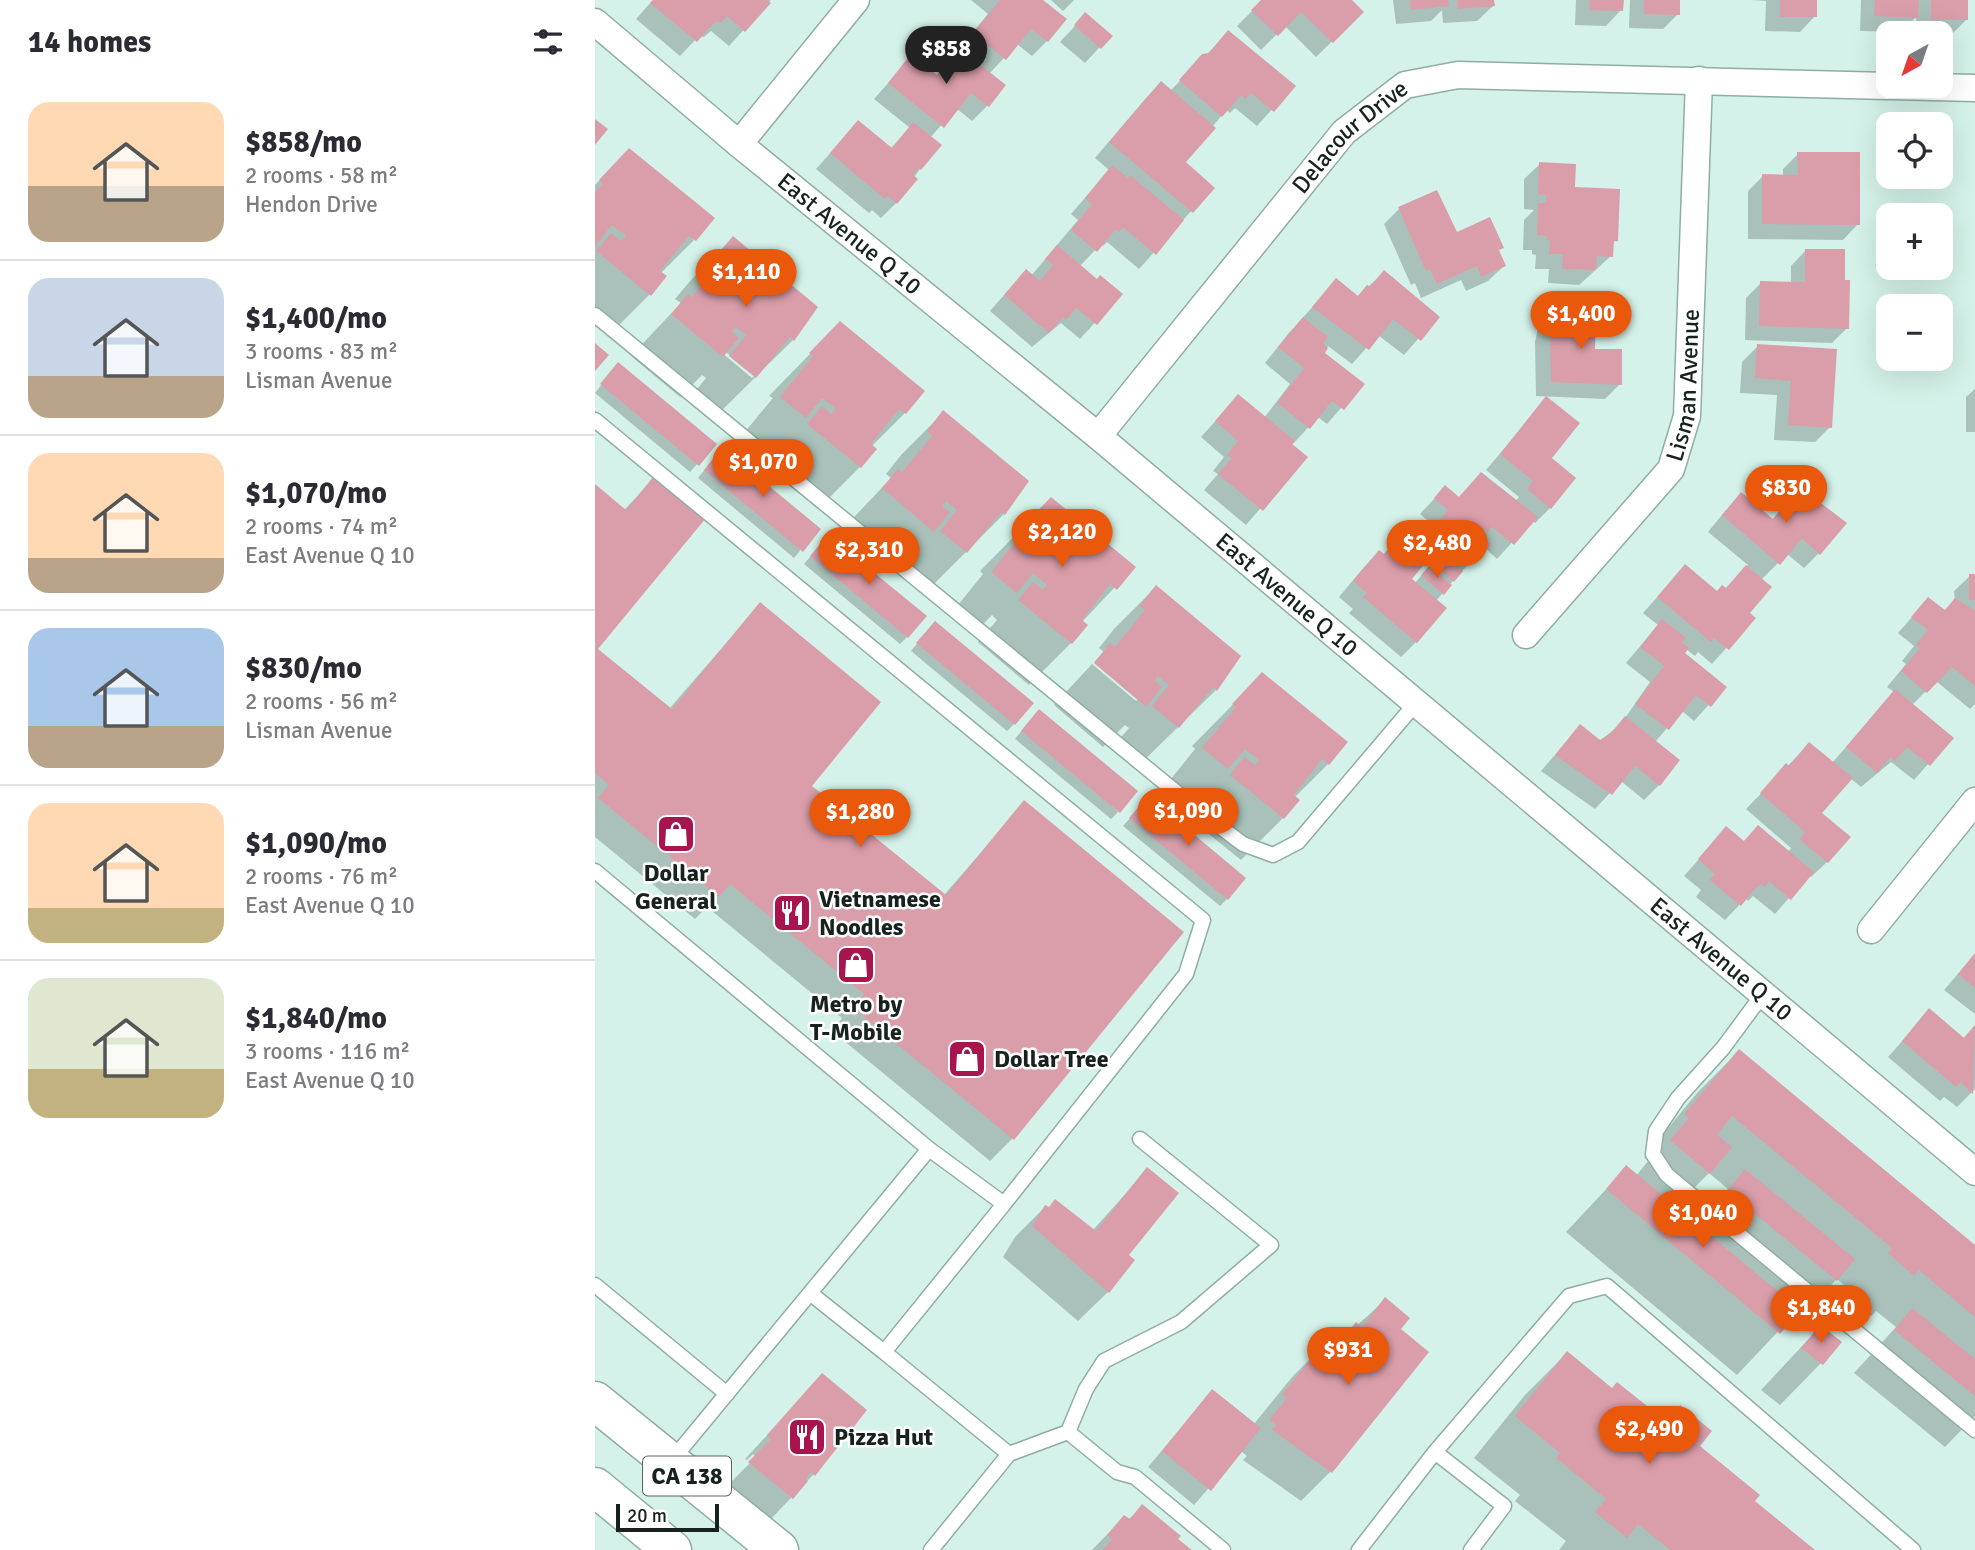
<!DOCTYPE html>
<meta charset="utf-8">
<style>
:root{--surface:#fff;--page:#f7f7f7;--text:#2b2b33;--muted:#7c7c81;--line:#e1e1e2;--accent:#ea580c}
body{margin:0;font-family:Signika,sans-serif;background:var(--page);color:var(--text);height:100vh;display:flex;flex-direction:column;font-size:26px;white-space:nowrap}
*{box-sizing:border-box;margin:0}
p{font-size:23px;color:var(--muted)}
.icon{flex:none;width:38px;height:38px;fill:none;stroke:currentColor;stroke-width:2;stroke-linecap:round;stroke-linejoin:round}
.map{position:relative;flex:1;overflow:hidden}
.details{display:flex;flex-direction:column;background:var(--surface);width:595px}
.details>*{flex:none}
.needle{width:46px;rotate:220deg}
.fabs{position:absolute;left:1281px;top:21px;display:grid;gap:14px}
.fabs a{display:grid;place-items:center;width:77px;height:77px;border-radius:14px;background:var(--surface);box-shadow:0 7px 28px #0002;font-size:35px}
.scale{position:absolute;left:21px;bottom:18px;width:103px;box-sizing:border-box;padding-left:7px;border:4px solid #17221f;border-top:0;font-size:19px;line-height:24px;white-space:nowrap;color:#17221f;-webkit-text-stroke:5px #fff;paint-order:stroke}
.price{position:absolute;translate:-50% -60px;padding:0 16px;border-radius:24px;background:var(--accent);color:#fff;font-size:23px;line-height:46px;filter:drop-shadow(0 2px 4px #0008)}
.price::after{content:'';position:absolute;left:50%;top:42px;width:21px;height:16px;margin-left:-10px;background:inherit;clip-path:polygon(0 0,100% 0,50% 100%)}
.price.on{background:#222;color:#fff}
ul{padding:0;list-style:none}
li{display:flex;align-items:center;gap:21px;height:175px;padding:0 28px}
li+li{border-top:2px solid var(--line)}
li span{display:grid;place-items:center;flex:none;width:196px;height:140px;border-radius:21px;color:#555}
li>.icon{margin-inline-start:auto}
span .icon{width:84px;height:84px;fill:#fffc;stroke-width:1}
li b{font-size:30px}
h2{display:flex;justify-content:space-between;align-items:center;height:84px;padding:0 28px;font-size:30px}
main{display:flex;flex:1;min-height:0}
.map>svg:first-child{display:block}
.shadow{fill:#0003;fill-rule:evenodd}
.building{fill:#da9eaa}
.lines{fill:none;stroke-linecap:round;stroke-linejoin:round}
.service-casing{stroke:#90ada4;stroke-width:17}
.minor-casing{stroke:#90ada4;stroke-width:29}
.trunk-casing{stroke:#90ada4;stroke-width:41}
.service{stroke:#fff;stroke-width:14}
.minor{stroke:#fff;stroke-width:26}
.trunk{stroke:#fff;stroke-width:38}
.labels{text-anchor:middle;dominant-baseline:central;stroke-width:5;stroke-linejoin:round;paint-order:stroke}
.shield{fill:#fff;stroke:#5d6462;stroke-width:2}
.shield-label{font-size:23px;font-weight:bold;fill:#17221f}
.street-label{font-size:24px;fill:#17221f;stroke:#fff}
.poi-label{font-size:24px;font-weight:bold;fill:#17221f;stroke:#fff;text-anchor:start}
</style>
<main>
<section class="details">
<h2>14 homes<svg class="icon" aria-label="filters" viewBox="0 0 24 24"><path d="M4 7h16M4 17h16"/><circle cx="9" cy="7" r="2"/><circle cx="15" cy="17" r="2"/></svg></h2>
<ul>
<li><span style="background:linear-gradient(#ffd9b3 60%,#b9a48a 0)"><svg class="icon" aria-label="home" viewBox="0 0 24 24"><path d="M3 11l9-7 9 7M6 9v11h12V9"/></svg></span><div><b>$858/mo</b><p>2 rooms · 58 m²</p><p>Hendon Drive</p></div></li>
<li><span style="background:linear-gradient(#c9d6e8 70%,#b9a48a 0)"><svg class="icon" aria-label="home" viewBox="0 0 24 24"><path d="M3 11l9-7 9 7M6 9v11h12V9"/></svg></span><div><b>$1,400/mo</b><p>3 rooms · 83 m²</p><p>Lisman Avenue</p></div></li>
<li><span style="background:linear-gradient(#ffd9b3 75%,#b9a48a 0)"><svg class="icon" aria-label="home" viewBox="0 0 24 24"><path d="M3 11l9-7 9 7M6 9v11h12V9"/></svg></span><div><b>$1,070/mo</b><p>2 rooms · 74 m²</p><p>East Avenue Q 10</p></div></li>
<li><span style="background:linear-gradient(#a9c7e8 70%,#b9a48a 0)"><svg class="icon" aria-label="home" viewBox="0 0 24 24"><path d="M3 11l9-7 9 7M6 9v11h12V9"/></svg></span><div><b>$830/mo</b><p>2 rooms · 56 m²</p><p>Lisman Avenue</p></div></li>
<li><span style="background:linear-gradient(#ffd9b3 75%,#c2b280 0)"><svg class="icon" aria-label="home" viewBox="0 0 24 24"><path d="M3 11l9-7 9 7M6 9v11h12V9"/></svg></span><div><b>$1,090/mo</b><p>2 rooms · 76 m²</p><p>East Avenue Q 10</p></div></li>
<li><span style="background:linear-gradient(#dfe7d0 65%,#c2b280 0)"><svg class="icon" aria-label="home" viewBox="0 0 24 24"><path d="M3 11l9-7 9 7M6 9v11h12V9"/></svg></span><div><b>$1,840/mo</b><p>3 rooms · 116 m²</p><p>East Avenue Q 10</p></div></li>
</ul>
</section>
<div class="map">
<svg width="1380" height="1550" viewBox="0 0 1380 1550">
<rect width="100%" height="100%" fill="#d4f2e9"/>
<path class="shadow" d="M58,0h118l-42,46 -18,-15 -7,6 -5,-1 -19,20 -44,-37z
M376,0h70l6,41 -15,15 -15,-12 -28,30 14,11 -16,21 -15,15 -16,-13 -26,30 -10,31 -24,34 -15,15 -9,-8 -3,3 -53,-44 42,-47 32,27 20,-21 -36,-29 37,-42 25,19 52,-62z
M456,0h23l-11,11z
M668,0h87l12,12 -46,45 -31,-31 -24,24 -24,-24z
M798,0h99l1,6 -16,15 -34,2 -1,-13 -11,11 -35,3z
M981,0h46l-1,10 -15,16 -31,-1z
M1035,0h48v14l-15,15 -34,-1z
M1157,0h63v16l-15,16 -35,-1 1,-30z
M1266,0h114h-9v20l-15,15h-10l-24,-2 -1,-16 -15,15 -41,-1z
M490,15l25,21 -25,27 -25,-21z
M633,33l65,53 -36,40 -22,-18 -5,5 -4,-3 -43,53 29,25 -73,81 -32,-27 -4,4 -2,-2 -22,23 17,14 25,13 -41,45 -19,-16 -29,24 -42,-36 21,-24 20,-11 47,-56 -7,-6 38,-44 -14,-12 51,-60 15,-15 9,8z
M34,151l65,89 -33,33 -11,21 -42,42 -13,-11v-140z
M1203,154l60,70 -15,16 -95,-1v-48l15,-15h20v-7z
M945,164l33,24 43,52 -4,4 -1,12 -32,29 -31,-2 1,-14h-14l1,-14 -4,-1v-4h-9l1,-30 10,-10 -10,-1v-30z
M804,209l98,43 7,14 -16,15 -22,10 -5,-11 -40,18 -6,-15 -4,2 -27,-61z
M138,238l60,102 -80,79 -24,-20 17,-21 -4,-3 -22,22 -49,-41 50,-53 -6,-4 16,-19zM128,350l32,25 -3,3 -31,-26z
M1211,250l41,78 -15,15 -87,-3 1,-42 15,-15 30,1v-18z
M789,272l53,45 -33,38 -26,-20 -26,29 -24,-18 -5,7 39,31 -35,40 -9,-7 -27,29 14,11 -59,68 -42,-35 14,-16 -5,-3 11,-14 -23,-20 37,-41 26,22 26,-34 -25,-21 23,-29 48,-53 21,16z
M959,312l39,38 27,34 -15,15 -69,-3 -1,-54 3,-14z
M245,323l65,90 -34,34 -11,20 -42,42 -51,-42 19,-23 -5,-4 -18,18 -24,-19 34,-41 -4,-2z
M1163,346l77,5 -5,76 -15,15 -41,-2 3,-45 -37,-2 2,-31z
M16,372l104,72 -25,28 -95,-79z
M1380,389v43h-9v-35z
M952,398l3,110 -15,15 -3,-3 -35,39 -12,-11 -27,27 -22,26 -20,41 -15,15 -52,-44 4,-4 -14,-12 25,-30 15,-15 4,3 23,-25 14,13 14,-17 -14,-12 25,-27 13,11 23,-24 35,27 3,-4 -33,-27zM837,552l5,5 -22,26 -6,-4z
M348,413l84,69 -23,32 -80,80 -25,-20 18,-21 -4,-3 -22,22 -50,-41 50,-53 -5,-4 16,-20z
M120,457l103,72 -24,29 -96,-80z
M59,479l-58,170 73,60 91,-105 50,182 134,109 80,-92 -11,335 -23,23 -158,-130 10,-13 -135,-111 -12,12 -100,-82v-350l29,23z
M456,499l83,68 -52,55 3,3 -14,18 -42,42 -51,-43 19,-22 -5,-5 -18,19 -24,-19 33,-41 -3,-3z
M1190,505l34,48 -15,15 -17,-14 -26,26 -14,33 6,5 -41,46 -14,-12 -3,4 -9,-7 -4,5 43,33 -31,34 -12,-10 -27,31 4,43 -15,15 -23,-19 -26,28 -54,-38 39,-45 20,16 23,-21 27,-39 -24,-19 32,-38 -15,-12 42,-47 32,27 8,-4 23,-24 -40,-33 18,-22 46,10z
M226,544l86,93 -7,7 -96,-80z
M1375,576h5v128l-5,5 -34,-28 -24,24 39,33 -37,42 -23,-18 -30,25 -11,-9 -30,36 28,23 -21,25 -16,15 -2,-2 -34,39 -22,-18 -5,5 -2,-3 -21,22 -29,-23 5,-7 -17,-14 42,-47 16,14 16,-16 30,25 3,-4 -45,-39 63,-65 23,19 62,-71 -7,-5 19,-23 -4,-3 12,-15 -16,-13 30,-34 16,13 11,-11 -1,-10z
M561,587l60,103 -80,78 -24,-20 17,-20 -4,-3 -22,22 -49,-42 38,-41 44,37 3,-3 -44,-37 9,-9 -5,-4 15,-19z
M333,630l86,94 -7,7 -96,-80z
M668,674l65,90 -34,34 3,2 -14,18 -42,42 -52,-42 20,-23 -5,-4 -19,18 -23,-19 33,-41 -3,-3z
M437,718l86,94 -7,7 -96,-80z
M546,806l86,93 -7,7 -97,-80z
M1380,954v60l-31,-24z
M1334,1011l34,28 12,-14v64l-18,18 -13,-10 -4,4 -52,-44z
M1144,1051l236,196v169l-30,31 -91,-74 42,-46 -20,-16 -5,5 -24,-20 4,-5 -14,-12 -43,43 -4,-3 -53,56 -171,-143 60,-64 10,8 12,-15 -4,-4 53,-64zM1114,1173l19,16 -34,35 -20,-16z
M552,1170l-20,86 -19,36 -30,29 -75,-64 12,-20 30,-30 47,24z
M790,1300l-55,172 -29,29 -58,-41 4,-4 -6,-5 -47,54 -46,-38 64,-76 42,33 39,-48 30,-30 4,3 16,-11z
M1225,1327l1,36 -41,42 -19,-15z
M972,1353l45,37 53,33 15,-15 17,38 55,55 60,49h-253l7,-9 -51,-40 5,-6 -46,-37 51,-63z
M228,1375l-9,99 -45,47 -42,-35 29,-29 -3,-3 -6,6 -2,-1z
M547,1506l47,44h-97l32,-33 4,3z"/>
<path class="building" d="M58,0h113l5,3 -26,29 -18,-16 -6,7 -3,-2 -6,4 -15,17 -47,-39z
M405,0h43l24,19 -19,23 -17,-13 -25,31 -33,-27z
M666,0h91l12,12 -31,31 -32,-31 -23,24 -27,-26z
M815,0h38l1,6 -38,4z
M862,0h37l1,6 -37,3z
M995,0h34l-1,11 -34,-1z
M1049,0h36v15l-36,-1z
M1185,0h37v17h-37z
M1280,0h44l-1,18 -44,-2z
M1336,0h37v20h-37z
M490,12l28,24 -12,13 -27,-24z
M633,30l68,56 -22,26 -23,-19 -5,6 -5,-4 -19,22 -43,-37 23,-26 7,-1z
M364,48l47,37 -17,22 -18,-14 -27,35 -56,-45 23,-29 26,21z
M566,81l55,47 -30,34 29,26 -22,25 -84,-71z
M0,119l13,10 -13,16z
M263,120l34,28 21,-26 29,23 -21,25 -2,-2 -6,7 5,4 -21,25 -9,-8 -3,3 -55,-46z
M34,148l86,70 -19,23 -7,-5 -29,35 7,5 -16,20 -55,-45 15,-18 10,8 5,-5 -14,-11 -17,21v-54l8,-9 -4,-3z
M1202,152h63v73l-98,-1v-50l36,1z
M944,162l37,2 -1,23 45,2 -2,52h-4l-1,16 -16,-1 -1,14 -34,-1 1,-15h-14l1,-14h-3v-4l-10,-1 1,-32h8v-8l-8,-1z
M517,165l16,13 2,-3 54,45 -28,35 -33,-28 -4,5 -3,-3 -19,23 -26,-22 21,-26 -7,-6z
M842,190l20,42 33,-15 14,31 -5,2 7,16 -25,11 -4,-11 -40,18 -7,-15 -4,2 -28,-64z
M138,236l85,71 -24,34 -4,-4 -34,41 -27,-22 17,-21 -10,-8 -4,4 7,7 -16,19 -52,-43 17,-20 4,3 30,-36 -6,-5z
M462,245l40,34 3,-4 23,19 -26,31 -21,-17 -10,12 -3,-3 -14,16 -45,-38 22,-26 14,12 13,-16 -8,-6z
M1210,249h40v31h5l-1,49 -90,-3 1,-45 45,1z
M789,270l56,47 -19,24 -28,-22 -24,31 -57,-43 24,-29 22,18 9,-11 3,2z
M958,310l43,1 -1,38h27v36l-71,-3 -1,-57z
M708,317l25,20 -5,7 5,4 -3,5 40,31 -21,26 -12,-9 -22,28 -33,-26 27,-35 -26,-21z
M245,321l85,70 -19,23 -7,-5 -28,35 6,5 -16,19 -54,-44 15,-18 9,8 5,-5 -14,-11 -16,20 -26,-21 33,-41 -4,-3z
M0,343l14,12 -14,16z
M1162,344l80,5 -5,79 -44,-3 3,-44 -36,-3z
M23,362l99,82 -18,22 -99,-82z
M643,394l57,47 -3,3 16,13 -45,54 -45,-37 14,-16 -5,-3 11,-14 -23,-20z
M951,396l34,27 -28,35 24,20 -25,31 -24,-20 6,-8 -33,-27z
M348,410l86,71 -24,34 -4,-3 -34,41 -27,-22 17,-21 -11,-9 -4,5 8,6 -16,20 -52,-44 16,-19 4,3 30,-36 -5,-5z
M127,447l99,82 -18,23 -99,-82z
M886,472l57,45 -24,28 -22,-18 -4,5 -3,-3 -5,6 11,9 -15,18 -42,-35 14,-17 -14,-12 11,-13 14,12z
M59,476l52,42 -108,131 74,60 88,-107 121,100 -69,84 134,109 78,-95 160,132 -170,208 -161,-132 11,-14 -134,-110 -11,13 -121,-99 11,-13 -14,-12v-289l31,26z
M1205,487l47,36 -27,32 -18,-17 -22,27 -58,-50 19,-23 32,27z
M456,497l85,70 -19,23 -7,-6 -28,36 6,5 -16,19 -54,-44 15,-18 10,8 4,-5 -14,-12 -16,20 -26,-21 33,-40 -4,-3z
M811,528l28,24 -22,27 35,29 -30,35 -54,-46 4,-4 -14,-12 26,-31 5,4z
M233,535l99,81 -19,22 -98,-82z
M846,552l22,19 -9,11 -23,-20z
M1090,564l32,27 5,-6 4,3 20,-23 26,22 -22,26 6,5 -27,32 -15,-12 -3,4 -54,-45z
M834,566l23,19 -8,10 -23,-20z
M1374,574h6v26h-6z
M561,585l85,71 -24,35 -4,-4 -34,41 -27,-22 17,-21 -11,-9 -3,4 7,7 -16,20 -52,-44 16,-20 5,4 30,-37 -6,-4z
M1333,597l17,13 10,-12 20,13v75l-23,-19 -25,26 -26,-22 19,-23 -4,-3 12,-15 -17,-13z
M1067,619l24,19 -4,5 7,5 -4,5 42,34 -16,20 -15,-12 -27,35 -34,-26 29,-38 -24,-19z
M340,621l99,82 -19,22 -99,-82z
M667,672l86,70 -19,23 -7,-6 -28,36 6,5 -16,19 -54,-44 14,-18 11,8 4,-5 -14,-11 -17,20 -26,-21 34,-41 -4,-3z
M1300,689l59,49 -24,28 -23,-19 -12,14 -5,-4 -13,16 -31,-26z
M444,709l99,82 -18,22 -99,-82z
M1030,716l55,44 -20,26 -25,-20 -23,29 -57,-40 25,-31 20,16 12,-8z
M1214,742l44,36 -31,35 29,24 -23,26 -29,-24 6,-7 -45,-39 26,-30 3,3z
M553,796l98,82 -18,22 -99,-82z
M1163,825l56,47 -23,28 -22,-19 -4,6 -3,-3 -7,5 -14,17 -31,-26 5,-6 -17,-15 28,-33 18,15z
M1380,953v35l-17,-14z
M1334,1008l35,30 11,-13 -2,69 -13,-12 -4,5 -54,-46z
M1144,1049l236,196v72l-56,-47 -5,6 -26,-23 4,-5 -160,-132 -15,19 15,12 -22,27 -40,-34 19,-22 -5,-4z
M1031,1165l174,145 -20,24 -174,-145z
M552,1167l32,26 -50,62 6,5 -26,33 -77,-67 13,-21 4,2 6,-8 41,32z
M1150,1169l110,90 -18,22 -110,-90z
M790,1297l25,21 -9,11 28,23 -97,121 -60,-43 4,-5 -7,-5 18,-22 -5,-4 41,-50 5,3 12,-14 4,4 12,-15 6,5z
M1317,1308l63,51v37l-81,-66z
M1225,1325l22,17 -19,23 -22,-17z
M972,1351l45,37 5,-6 50,40 13,-17 32,26 -12,15 60,49 -5,6 60,49h-145l-32,-26 -11,14 -32,-26 11,-13 -50,-41 4,-5 -45,-37z
M227,1373l45,37 -52,66 -4,-4 -5,7 2,2 -15,18 -45,-37 23,-23 -4,-4z
M617,1389l49,39 -50,63 -49,-40z
M547,1504l39,32 -3,3 14,11h-89l9,-11 -5,-4 17,-20 6,4z"/>
<g class="lines">
<defs>
<path id="service" d="M0,315l604,496 44,33 30,11 25,-13 118,-139
M0,420l608,500 -17,54 -182,230
M0,871l334,278 -257,311
M1168,994l-40,54 -45,50 -22,33 -3,23 14,21 308,255
M334,1149l75,55 -120,148 125,102 -78,96
M0,1285l132,109
M215,1293l74,59
M473,1432l18,-43 18,-28 77,-39 90,-77 -131,-106
M840,1452l134,-156 38,-10 306,264
M414,1454l59,-22 49,40 18,5 88,73
M764,1550l76,-98 69,54 -33,44"/>
<g id="minor">
<path id="s1" d="M0,22l144,122 359,292 877,736"/>
<path d="M1298,86l82,2"/>
<path d="M144,144l117,-144"/>
<path id="s2" d="M503,436l246,-304 61,-47 53,-10 430,11"/>
<path id="s3" d="M931,635l145,-166 16,-53 12,-336"/>
<path d="M1276,930l104,-129"/>
</g>
<path id="trunk" d="M0,1401l184,149
M0,1487l77,63"/>
</defs>
<use href="#service" class="service-casing"/>
<use href="#minor" class="minor-casing"/>
<use href="#trunk" class="trunk-casing"/>
<use href="#service" class="service"/>
<use href="#minor" class="minor"/>
<use href="#trunk" class="trunk"/>
</g>
<defs>
<symbol id="shop-square" viewBox="-11 -11 22 22"><rect x="-9" y="-9" width="18" height="18" rx="4" fill="#a7144e" stroke="#fff"/><path d="M-5-2.5h2.3a2.7 3.5 0 0 1 5.4 0H5L5.5 6h-11ZM-1.5-2.5h3a1.5 2.3 0 0 0-3 0Z" fill="#fff"/></symbol>
<symbol id="restaurant-square" viewBox="-11 -11 22 22"><rect x="-9" y="-9" width="18" height="18" rx="4" fill="#a7144e" stroke="#fff"/><path d="M-5-6h1v4h1v-4h1v4h1v-4h1v5L-1.5 .5V6h-2V.5L-5-1ZM5-6V6H3V1.5H1.5Q1.5-4 5-6Z" fill="#fff"/></symbol>
</defs>
<g fill-rule="evenodd">
<use href="#shop-square" x="59" y="812" width="44" height="44"/>
<use href="#restaurant-square" x="175" y="891" width="44" height="44"/>
<use href="#shop-square" x="239" y="943" width="44" height="44"/>
<use href="#shop-square" x="350" y="1037" width="44" height="44"/>
<use href="#restaurant-square" x="190" y="1415" width="44" height="44"/>
</g>
<g class="labels">
<rect class="shield" x="48" y="1456.5" width="88" height="39" rx="5"/>
<g class="shield-label">
<text x="92" y="1476">CA 138</text>
</g>
<g class="street-label">
<text stroke="none"><textPath href="#s2" startOffset="392">Delacour Drive</textPath></text>
<text stroke="none"><textPath href="#s1" startOffset="331">East Avenue Q 10</textPath></text>
<text stroke="none"><textPath href="#s3" startOffset="306">Lisman Avenue</textPath></text>
<text stroke="none"><textPath href="#s1" startOffset="898">East Avenue Q 10</textPath></text>
<text stroke="none"><textPath href="#s1" startOffset="1465">East Avenue Q 10</textPath></text>
</g>
<g class="poi-label">
<text x="81" y="873" text-anchor="middle">Dollar<tspan x="81" dy="28">General</tspan></text>
<text x="224" y="899">Vietnamese<tspan x="224" dy="28">Noodles</tspan></text>
<text x="261" y="1004" text-anchor="middle">Metro by<tspan x="261" dy="28">T-Mobile</tspan></text>
<text x="399" y="1059">Dollar Tree</text>
<text x="239" y="1437">Pizza Hut</text>
</g>
</g>
</svg>
<div class="fabs">
<a><svg class="needle" viewBox="-14 -14 28 28"><path d="M0-13l5 13h-10z" fill="#e53935"/><path d="M0 13l5-13h-10z" fill="#7c7c81"/></svg></a>
<a><svg class="icon" aria-label="locate" viewBox="0 0 24 24"><circle cx="12" cy="12" r="6"/><path d="M12 2v4M12 18v4M2 12h4M18 12h4"/></svg></a>
<a>+</a>
<a>−</a>
</div>
<div class="scale">20 m</div>
<b class="price on" style="left:351px;top:86px">$858</b>
<b class="price" style="left:151px;top:309px">$1,110</b>
<b class="price" style="left:986px;top:351px">$1,400</b>
<b class="price" style="left:168px;top:499px">$1,070</b>
<b class="price" style="left:1191px;top:525px">$830</b>
<b class="price" style="left:467px;top:569px">$2,120</b>
<b class="price" style="left:842px;top:580px">$2,480</b>
<b class="price" style="left:274px;top:587px">$2,310</b>
<b class="price" style="left:593px;top:848px">$1,090</b>
<b class="price" style="left:265px;top:849px">$1,280</b>
<b class="price" style="left:1108px;top:1250px">$1,040</b>
<b class="price" style="left:1226px;top:1345px">$1,840</b>
<b class="price" style="left:753px;top:1387px">$931</b>
<b class="price" style="left:1054px;top:1466px">$2,490</b>
</div>
</main>
